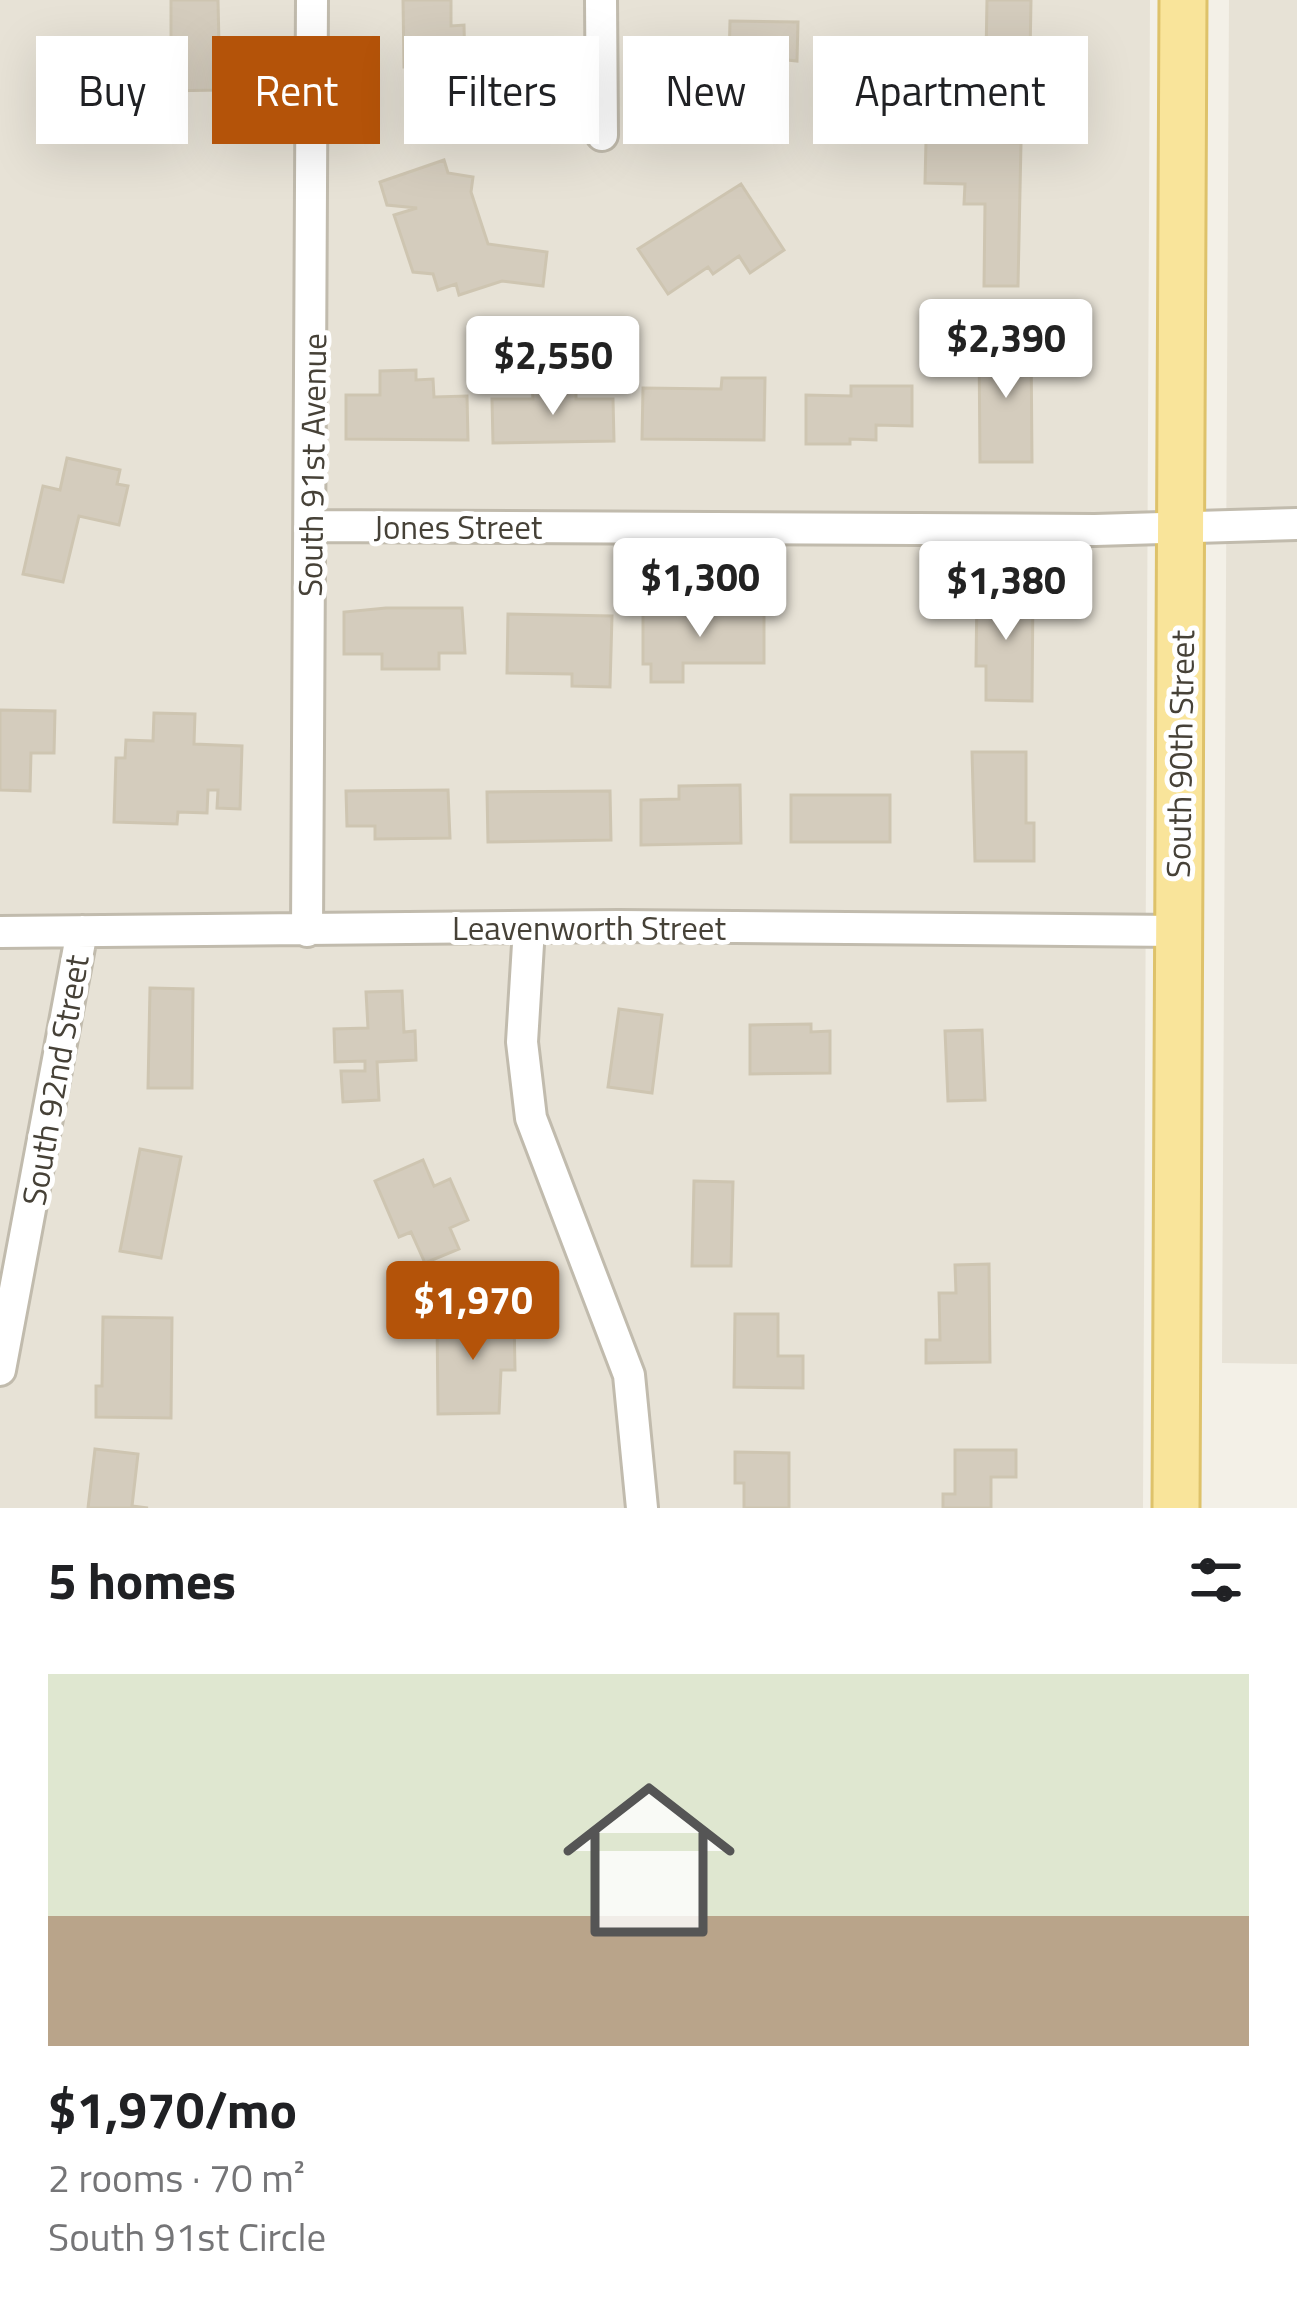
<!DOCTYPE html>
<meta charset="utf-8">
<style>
:root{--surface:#fff;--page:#f6f6f6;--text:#202124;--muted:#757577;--line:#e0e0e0;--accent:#b45309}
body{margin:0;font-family:"Titillium Web",sans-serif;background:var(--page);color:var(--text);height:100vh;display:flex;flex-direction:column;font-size:45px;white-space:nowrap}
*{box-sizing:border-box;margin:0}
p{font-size:39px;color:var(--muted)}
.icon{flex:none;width:66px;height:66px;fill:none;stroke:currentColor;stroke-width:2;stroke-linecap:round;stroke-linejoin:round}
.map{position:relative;height:1508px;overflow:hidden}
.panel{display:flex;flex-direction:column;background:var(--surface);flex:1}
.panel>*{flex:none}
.guide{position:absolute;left:36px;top:36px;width:1227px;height:108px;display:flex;gap:24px}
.price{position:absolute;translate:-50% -102px;padding:0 27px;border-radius:12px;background:#fff;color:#222;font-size:39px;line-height:78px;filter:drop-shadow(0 3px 6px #0008)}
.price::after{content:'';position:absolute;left:50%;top:72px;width:36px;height:27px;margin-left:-18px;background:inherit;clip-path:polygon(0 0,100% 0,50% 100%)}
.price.active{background:var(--accent);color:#fff}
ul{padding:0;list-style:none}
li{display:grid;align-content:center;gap:24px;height:636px;padding:0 48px}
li+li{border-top:3px solid var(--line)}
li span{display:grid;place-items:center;height:372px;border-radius:0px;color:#555}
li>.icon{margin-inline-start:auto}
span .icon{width:216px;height:216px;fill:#fffc;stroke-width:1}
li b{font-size:51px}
h2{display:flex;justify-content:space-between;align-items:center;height:144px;padding:0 48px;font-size:51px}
.pill{padding:0 42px;border-radius:0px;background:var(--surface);box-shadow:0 12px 48px #0002;font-size:42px;line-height:108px}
.pill.active{background:var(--accent);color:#fff}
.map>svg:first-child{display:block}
.residential{fill:#e7e2d6}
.building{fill:#d4ccbd;stroke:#cec5b1;stroke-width:3}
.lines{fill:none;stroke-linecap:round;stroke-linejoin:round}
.minor-casing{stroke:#c1bbad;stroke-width:36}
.primary-casing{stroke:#dec26a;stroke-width:51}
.minor{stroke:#fff;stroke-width:30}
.primary{stroke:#f9e49a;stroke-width:45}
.labels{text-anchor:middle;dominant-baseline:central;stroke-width:10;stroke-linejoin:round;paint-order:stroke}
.street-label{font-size:33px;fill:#464137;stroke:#fff}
</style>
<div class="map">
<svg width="1297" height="1508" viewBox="0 0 1297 1508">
<rect width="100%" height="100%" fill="#f3f0e7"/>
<path class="residential" d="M0,0h1150l-7,1508h-1143z
M1229,0h68v1364l-75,-1z"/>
<path class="building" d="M171,0h47l2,90 -57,1v-22h-12v-27l20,-1z
M403,0h48v26l13,-1 1,41 -61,1z
M987,0h44l-1,57 -44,-1z
M730,21l68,1 -1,39 -10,-1 -1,55h-39l1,-53h-19z
M926,141l95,2 -3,143h-34l1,-82h-21l1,-20 -40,-1z
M444,160l4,13 25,4 -2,15 17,52 59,8 -4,34 -41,-5 -43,14 -3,-11 -18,6 -5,-16 -20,-2 -19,-57 23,-7 -30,-3 -7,-23z
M741,184l43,66 -34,23 -11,-17 -26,18 -5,-7 -40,27 -30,-45z
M1031,339l1,123h-52l-1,-122z
M416,370v10l17,-1 1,18 33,-1 1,44 -122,-1v-44h34v-24z
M722,378h43l-1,62 -122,-1 1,-51 78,1z
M576,385v14h37l1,42 -121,2 -1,-44h41l-1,-13z
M851,386h61v40l-36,-1v15l-26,-1v5h-44v-49l45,1z
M67,458l53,12 -3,14 11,2 -9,39 -40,-9 -16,66 -40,-8 20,-88 17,4z
M977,590h56l-1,111 -46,-1v-34h-10z
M386,608h76l3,45h-26v16h-57v-15h-38v-42z
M643,611h121v52h-81v19h-32v-18h-8z
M508,614l104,2 -2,71 -38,-1v-12l-65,-1z
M0,710l55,1 -1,42h-23l-1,38 -30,-1z
M154,713l41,1 -1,30 48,2 -2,63 -23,-1 1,-18h-10l-1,23 -29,-1 -1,12 -63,-2 2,-64h9l1,-18 27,1z
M972,752h54v71h8v38h-59z
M740,785l1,58 -100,2v-45l38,-1v-13z
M448,790l2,48 -75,1v-13h-28l-1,-35z
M610,791l1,49 -123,2 -1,-50z
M791,795h99v47h-99z
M150,988l43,1 -1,99h-44z
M402,991l2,41 11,-1 1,29 -39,2 2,38 -36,2 -2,-31h24v-10l-30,1 -1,-33 34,-1 -2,-36z
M619,1009l43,6 -10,78 -44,-6z
M811,1024v8l19,-1v42l-80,1v-49z
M982,1030l3,70 -37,1 -3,-70z
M140,1149l41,8 -20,101 -41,-7z
M423,1160l11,26 16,-7 18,41 -18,8 9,21 -34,14 -14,-31 -12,5 -24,-56z
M694,1181l39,1 -2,84h-39z
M989,1264l1,98 -64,1v-23h14l-1,-47h17l-1,-28z
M735,1314h43v42h25v32l-69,-1z
M103,1317l69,1 -1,100 -75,-1v-31h6z
M437,1317h77l1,53h-14l-2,43 -61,1z
M95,1449l43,5 -6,52 16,2h-60z
M955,1450h61v27h-25v31h-48v-14h12z
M735,1452l54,1v55h-45v-25h-9z"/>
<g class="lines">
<defs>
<path id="minor" d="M601,0l1,135
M311,526l784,4 202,-6
M529,928l-7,114 9,76 98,257 13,133
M307,931l5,-931
M0,932l619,-6 559,5
M0,1370l82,-439"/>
<path id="primary" d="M1176,1508l7,-1508"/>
</defs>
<use href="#minor" class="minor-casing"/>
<use href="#primary" class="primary-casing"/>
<use href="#minor" class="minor"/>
<use href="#primary" class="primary"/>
</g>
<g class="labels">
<g class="street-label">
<text transform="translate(312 465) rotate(-89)">South 91st Avenue</text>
<text x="458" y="527">Jones Street</text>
<text transform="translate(1180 754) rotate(-89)">South 90th Street</text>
<text x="589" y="928">Leavenworth Street</text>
<text transform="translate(55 1080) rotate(-80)">South 92nd Street</text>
</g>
</g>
</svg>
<b class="price" style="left:1006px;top:401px">$2,390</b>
<b class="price" style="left:553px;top:418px">$2,550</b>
<b class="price" style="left:700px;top:640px">$1,300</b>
<b class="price" style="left:1006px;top:643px">$1,380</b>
<b class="price active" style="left:473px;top:1363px">$1,970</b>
<div class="guide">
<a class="pill">Buy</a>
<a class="pill active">Rent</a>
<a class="pill">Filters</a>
<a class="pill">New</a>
<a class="pill">Apartment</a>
</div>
</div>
<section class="panel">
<h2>5 homes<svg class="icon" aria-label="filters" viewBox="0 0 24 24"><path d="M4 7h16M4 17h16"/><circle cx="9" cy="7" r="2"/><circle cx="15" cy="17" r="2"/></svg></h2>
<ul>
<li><span style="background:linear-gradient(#dfe7d0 65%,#b9a48a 0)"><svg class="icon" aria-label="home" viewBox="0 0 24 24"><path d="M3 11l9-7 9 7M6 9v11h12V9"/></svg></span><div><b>$1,970/mo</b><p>2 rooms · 70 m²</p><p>South 91st Circle</p></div></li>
</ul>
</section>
